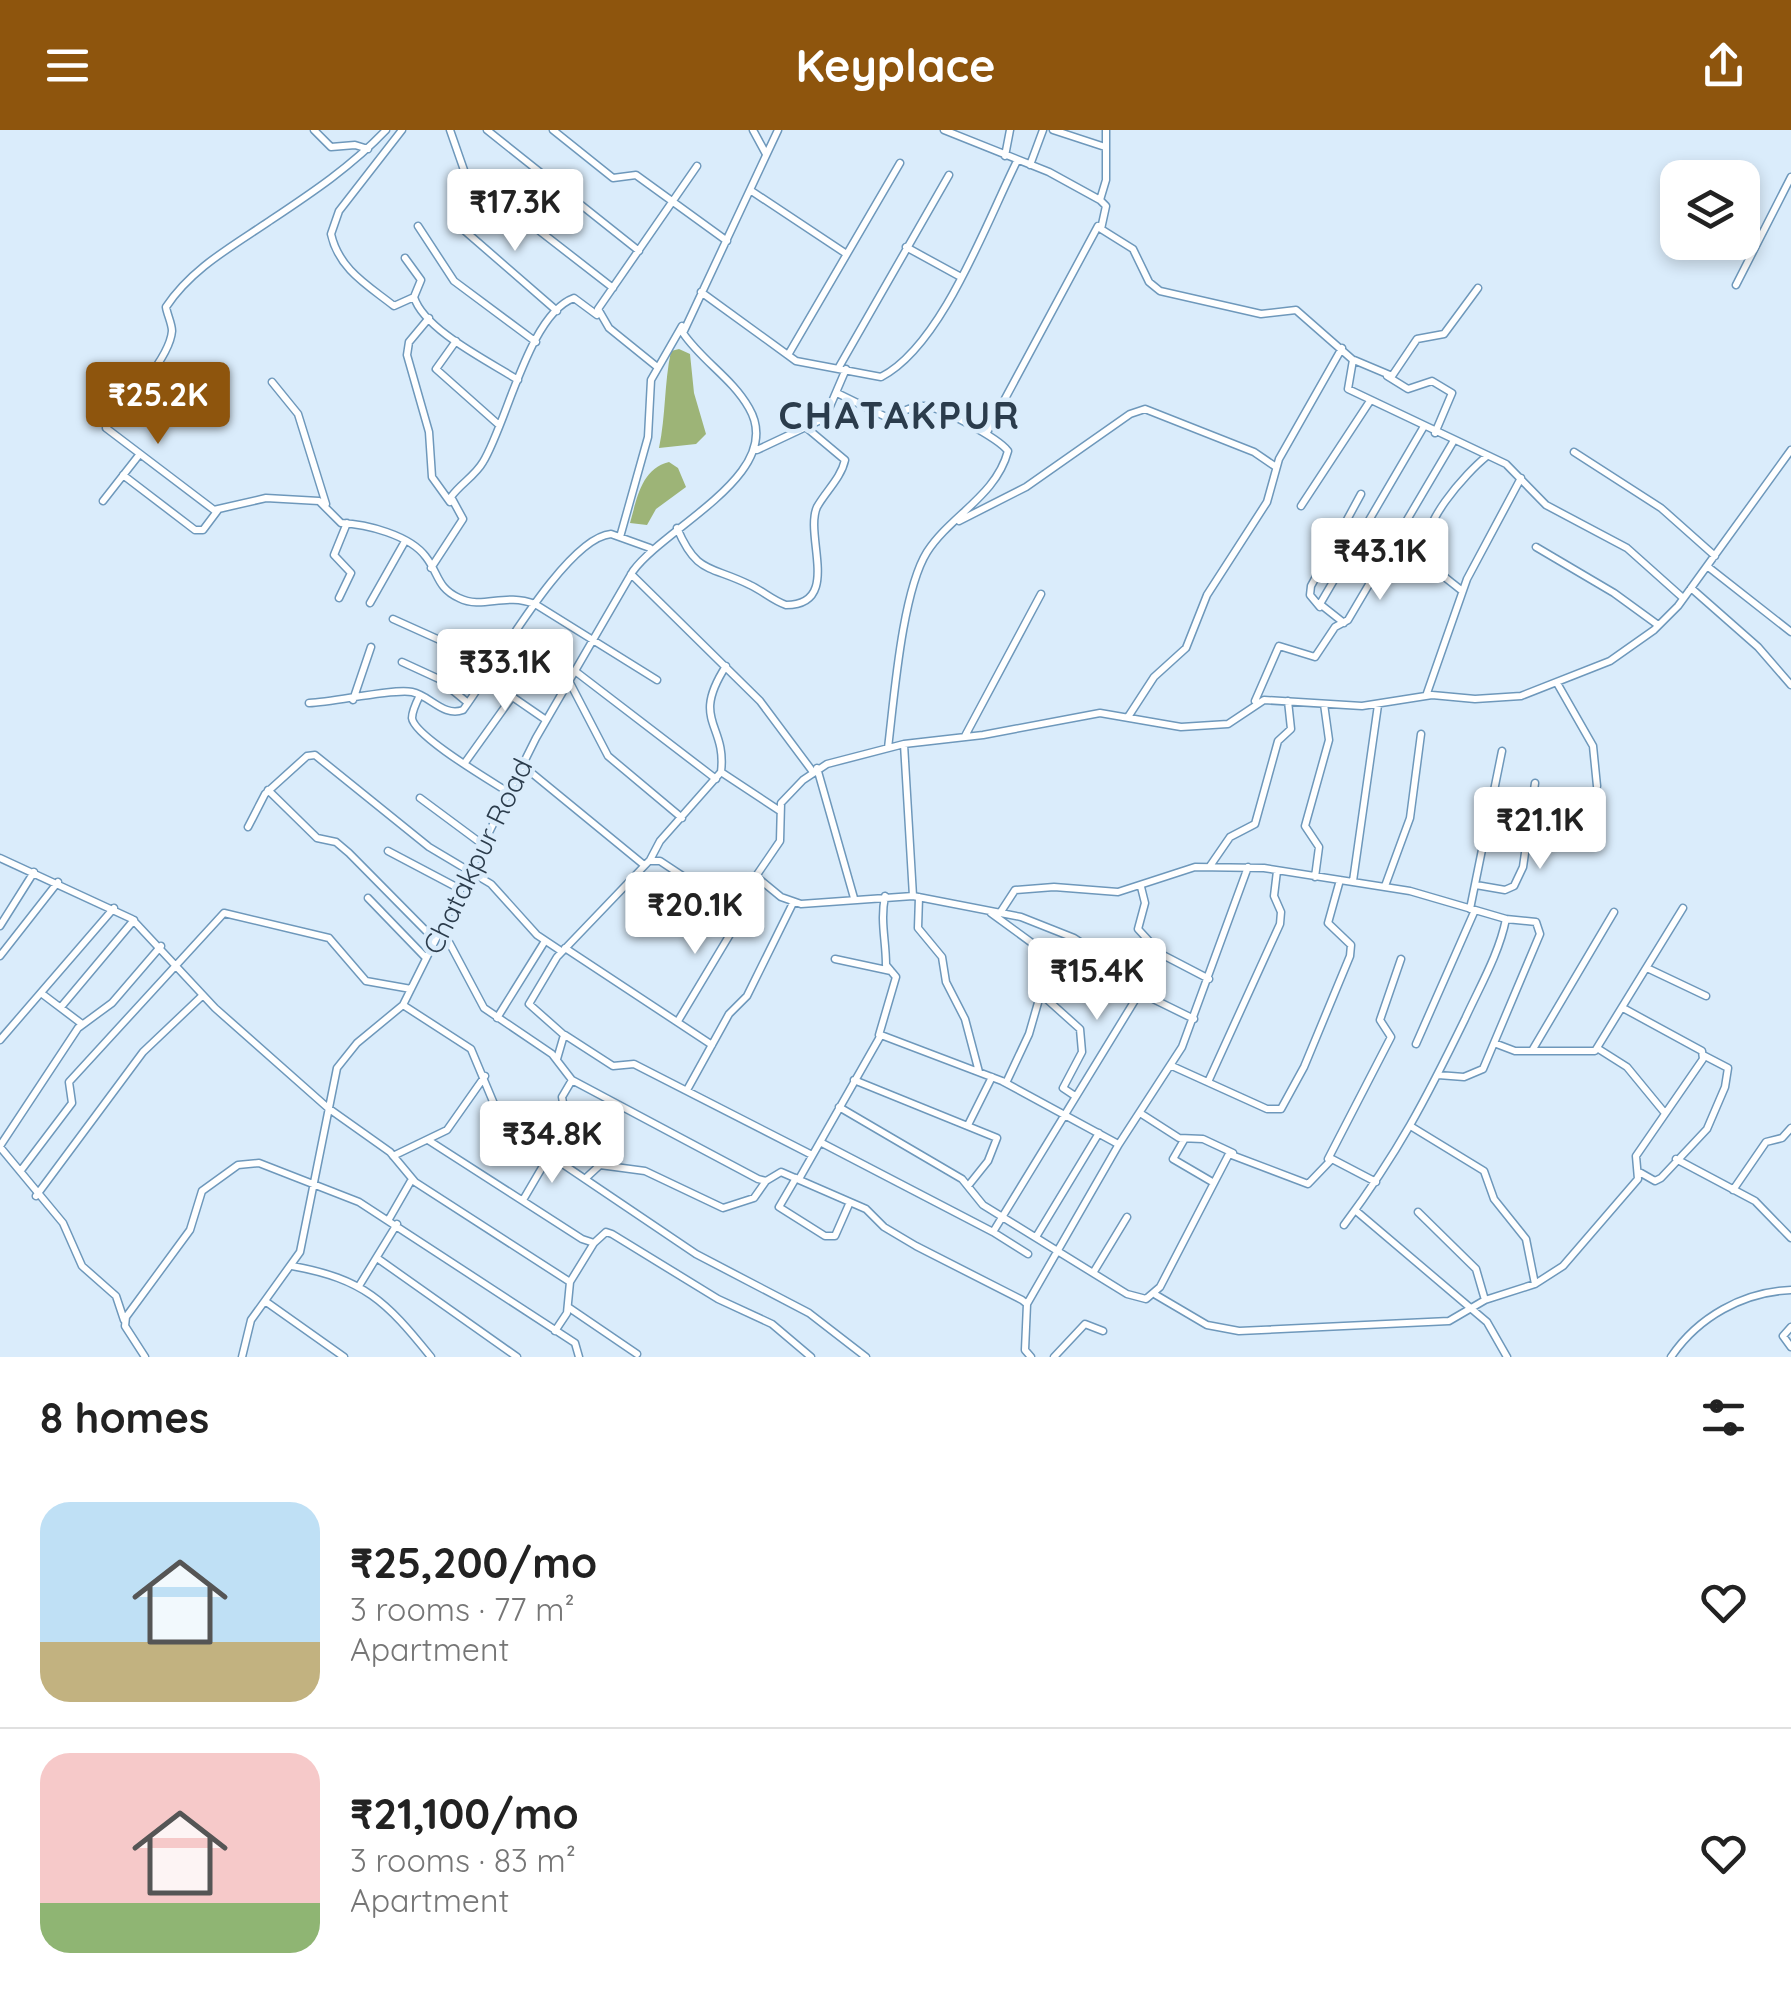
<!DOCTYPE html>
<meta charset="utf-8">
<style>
:root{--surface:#fff;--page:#f2f2f2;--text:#222;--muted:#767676;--line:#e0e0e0;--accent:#8e550d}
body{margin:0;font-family:Quicksand,sans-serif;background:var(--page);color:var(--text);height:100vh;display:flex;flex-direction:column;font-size:38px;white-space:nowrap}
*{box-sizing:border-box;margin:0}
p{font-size:32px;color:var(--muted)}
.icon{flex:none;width:55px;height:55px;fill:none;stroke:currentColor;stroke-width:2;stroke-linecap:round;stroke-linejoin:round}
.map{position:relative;height:1227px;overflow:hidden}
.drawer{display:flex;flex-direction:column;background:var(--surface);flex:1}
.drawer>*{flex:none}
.controls{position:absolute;left:1660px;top:30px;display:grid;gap:20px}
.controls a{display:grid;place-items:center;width:100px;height:100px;border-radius:20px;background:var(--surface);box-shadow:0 5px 15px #0003;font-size:50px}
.price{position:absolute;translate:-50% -85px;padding:0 22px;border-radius:10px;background:#fff;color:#222;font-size:32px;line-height:65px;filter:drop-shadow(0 2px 5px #0008)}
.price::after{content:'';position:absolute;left:50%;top:60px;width:30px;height:22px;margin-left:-15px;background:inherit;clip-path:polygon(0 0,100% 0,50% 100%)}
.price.on{background:var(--accent);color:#fff}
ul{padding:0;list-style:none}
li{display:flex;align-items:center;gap:30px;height:250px;padding:0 40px}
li+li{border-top:2px solid var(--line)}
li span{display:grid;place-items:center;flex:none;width:280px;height:200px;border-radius:30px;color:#555}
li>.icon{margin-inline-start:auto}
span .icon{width:120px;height:120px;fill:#fffc;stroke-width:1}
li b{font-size:42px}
h2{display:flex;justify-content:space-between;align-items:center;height:120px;padding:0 40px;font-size:42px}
header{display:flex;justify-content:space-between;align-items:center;height:130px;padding:0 40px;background:var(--accent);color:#fff;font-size:45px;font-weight:700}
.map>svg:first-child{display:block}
.water{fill:#9db477}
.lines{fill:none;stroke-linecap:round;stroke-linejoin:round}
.minor-casing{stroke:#6e98bb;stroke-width:9}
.minor{stroke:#fff;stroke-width:6}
.labels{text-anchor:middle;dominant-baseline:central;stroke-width:9;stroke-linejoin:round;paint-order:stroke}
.street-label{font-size:28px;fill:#2b3c4c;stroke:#daecfb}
.district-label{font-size:38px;font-weight:bold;letter-spacing:2.5px;fill:#2b3c4c;stroke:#daecfb}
</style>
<header><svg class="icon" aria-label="menu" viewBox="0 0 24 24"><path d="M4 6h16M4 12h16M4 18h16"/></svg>Keyplace<svg class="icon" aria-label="share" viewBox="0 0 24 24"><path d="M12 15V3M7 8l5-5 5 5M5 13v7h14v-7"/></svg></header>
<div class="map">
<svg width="1791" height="1227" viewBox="0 0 1791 1227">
<rect width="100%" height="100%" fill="#daecfb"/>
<path class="water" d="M679,219l11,5 4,39 12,41 -10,10 -37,4c7,-33 5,-64 12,-97z
M669,332l9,6 8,19 -30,22 -9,16 -17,-2c7,-24 11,-54 39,-61z"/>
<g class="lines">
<defs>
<path id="minor" d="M314,0l17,17 24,-2 13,4
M386,0c-35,37 -76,64 -118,92 -37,25 -77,47 -102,85 1,7 6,17 6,24 -2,26 -45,75 -65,91l-1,6 108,82 52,-12 53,3 22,22c25,1 69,12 85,34 13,17 11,31 33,41 24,12 45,-6 76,6l122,76
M402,0l-63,81 -8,23c8,36 38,52 63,72l20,-9
M450,0l15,43 148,115
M487,0l152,121
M553,0l60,48 23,-3 91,66
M753,0l13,24
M944,0l105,42 51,28 6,6 -5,23 32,20 16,33 11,9 101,23 35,-4 57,50 -5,29 158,75 40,41 81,43 56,50
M1053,0l52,17
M1005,26l5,-26
M1030,35l13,-35
M750,60l95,63
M492,65l-27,36 92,80
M1100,70l6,-20v-50
M418,96l36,55 82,61
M906,117l53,29
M405,128l16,22 -7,17c10,33 76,65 104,83
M1736,155l55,-108
M701,162l95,69 85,16c61,-31 106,-156 136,-216
M429,188l-20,24 -2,13 22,77 3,45 18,25
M456,211l-20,28 63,56
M788,225l112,-192
M1354,230l38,16 25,-37 27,-5 34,-46
M656,236l-47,-38 -11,-19 99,-143
M839,237l110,-192
M1387,246l21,13 24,-8 20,12 -17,40
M272,252l26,32 28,90
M837,263l49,24c13,-2 25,-12 38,-11 17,1 74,32 84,45 -12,45 -57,64 -81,101 -25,40 -33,147 -39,196
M986,304l112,-208
M757,320l68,-32 21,-49
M1574,322l87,56 54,48
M123,345l72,55h8l15,-20
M103,371l36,-46
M1301,376l69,-105
M959,391l67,-34 104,-73 15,-5 109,43 22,15
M677,398c20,47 33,37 73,57 13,6 22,15 36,20 56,0 18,-69 31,-98 9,-16 24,-29 28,-47l-37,-31
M620,407l28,-100 3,-57 31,-54
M1536,417l78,46 44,32
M1707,436l84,66
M431,438l32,-49 -12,-22c9,-13 24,-21 32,-35 24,-39 46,-148 91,-164l23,17
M631,444l129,127 53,71
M1691,458l67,59 33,38
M1462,461c-10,-9 -31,-22 -35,-34 -10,-31 39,-84 60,-101
M339,468l12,-25 -17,-18 13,-32
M370,473l34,-60
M1320,477l-10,-12 1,-9 50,-92
M393,489l100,45
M1344,493l-24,-19 103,-176
M402,532l37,17 29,24
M575,541l141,108
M485,548l61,42
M569,551l39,75 74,62
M1557,553l36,63 4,40
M420,565c-3,6 -8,16 -8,23 2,18 79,63 96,74
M1426,566l41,-117 54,-101
M353,570l18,-53
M1255,571l24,-55 36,11 20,-30 13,-7 105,-178
M309,573c26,-1 85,-15 103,-11 19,4 31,25 51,18 29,-38 102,-172 148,-176l39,14
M1128,587l26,-40 32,-29 21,-53 60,-93 12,-43 63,-111
M965,606l76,-142
M904,614l9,152
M464,634l48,-67
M522,635l122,100
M817,638l37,130
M721,642l59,39
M268,660l49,48 19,4 13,11 86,87
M420,668l62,46
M248,697l17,-33 42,-38 8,-1 114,92 62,37 46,51 24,16
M388,721l72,38
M0,728l132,61 83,89 113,100 62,44 25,30 155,100
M650,730l10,-19 61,-69c6,-49 -31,-50 5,-106
M1210,736l20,-29 25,-13 23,-83 13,-12 -3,-28
M1315,747l4,-30 -14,-21 24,-86 -5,-36
M758,748l23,19 20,7 112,-8 108,21 53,21 41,27 30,30 49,24
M1353,751l25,-176
M1476,755l29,5 9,-4 9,-19 12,-84
M1385,756l25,-68 11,-84
M1141,757l4,16 -7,26 23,25 48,25
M919,767l-1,31 24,29 4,25 19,37 14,53
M368,768l58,60
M1470,779l32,-158
M991,783l56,41 3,7 -21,73 -23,49
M1000,783l15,-23 39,-3 64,5 77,-25 69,1 146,23 96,28c-7,35 -26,67 -41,100 -39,80 -67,134 -121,206
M0,796l34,-54
M442,799l42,79 68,46 20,26 186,99 8,2 15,-9 85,37 18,18 32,19 106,54 5,4 -2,46 6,7
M565,818l147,97
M0,826l58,-74
M835,829l56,12
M1647,838l59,28
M41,863l41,31
M1041,864l39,35 2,23 -19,36 12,8
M403,875l68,44 31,74 194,131 113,59 57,44
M61,877l73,-87
M497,888l48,-77
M678,891l60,-100 2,-19
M565,905l48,31 21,-2 178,91
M879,905l17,-58 -10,-12c0,-25 -6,-43 -1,-69
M0,910l114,-132
M1494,913l21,8h80l88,-143
M1416,914l59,-134
M1597,918l30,19 37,45
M1533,919l81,-137
M557,929l7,-24 -35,-31 28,-47 92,-96h11l65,43h12l43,-63 1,-38 22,-23 24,-16 77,-20 79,-9 117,-22 81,14 47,-3 36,-24 98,6 70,-11 43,4 46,-3 89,-35 44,-31 24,-24 113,-156
M1172,936l95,43h14l23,-42 46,-111 1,-11 -23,-22 12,-43
M1438,945l26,2 19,-8 57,-135 -4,-12 -30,-3
M854,950l143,58 -9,23 -20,25
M1208,952l72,-158 1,-12 -7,-16 3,-25
M687,960l42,-76 18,-18 46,-93
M839,977l123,72 21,26 144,89 19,5 14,-12 69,-133 79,30 24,-25 44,23
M1140,983l39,25 24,1 30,14
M968,995l24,-48
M1412,997l72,44 10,28 32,40 9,45
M428,1010l154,99 12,4 12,-11 6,2 106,65 54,25 39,33
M1184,1010l-11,19 41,24
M820,1012l173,90 147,-240
M0,1016l78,-118 34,-25 49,-57
M0,1017l63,76 19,43 34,30 8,24
M393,1026l54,-26 38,-54
M557,1028l11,-27 -6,-34 10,-17
M1328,1029l63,-122 -11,-17 21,-61
M1676,1029l79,42 36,37
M22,1039l50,-66 -3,-21 155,-169 105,25 37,43 45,8
M1641,1043l14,8 6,-3 46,-49 18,-42 3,-19 -25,-13
M587,1047l13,-12 45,6 78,37 31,-10 12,-17
M796,1048l-17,29 46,29h10l15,-34
M799,1049l82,-144 121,46 116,63
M1733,1060l33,-48 16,-4 9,-10
M36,1066l107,-144 60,-57
M523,1070l27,-46
M1355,1080l132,112 20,35
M1418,1082l58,57 9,31
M389,1089l23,-40
M993,1102l35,22
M1036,1107l63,-104
M377,1128l140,99
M292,1136c72,13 94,35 139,91
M1093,1143l34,-56
M359,1156l38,-62
M1156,1165l51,30 32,6 210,-10 36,-21 50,-16 28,-18 75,-87 -2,-23 67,-97 -1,-8 -79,-43
M265,1171l79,56
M1027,1174l92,-160 63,-97 66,-180
M568,1177l69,47
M1791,1197l-8,9 8,11
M555,1201l12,-18 3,-31 24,-39
M145,1227l-20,-31 1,-9 64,-87 12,-39 36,-26 21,-2 100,39 216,141 4,14
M242,1227l9,-37 49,-68 37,-184 20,-25 46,-38 133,-267 97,-167c33,-45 154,-98 116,-163 -17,-30 -47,-47 -66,-75l95,-203
M1054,1227l31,-33 18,7
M1671,1227c27,-40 72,-65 120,-67"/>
</defs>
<use href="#minor" class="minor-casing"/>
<use href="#minor" class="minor"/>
</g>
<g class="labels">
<g class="street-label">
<text transform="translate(477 726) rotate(-64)">Chatakpur Road</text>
</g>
<g class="district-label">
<text x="900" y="285">CHATAKPUR</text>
</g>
</g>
</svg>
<div class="controls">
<a><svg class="icon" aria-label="layers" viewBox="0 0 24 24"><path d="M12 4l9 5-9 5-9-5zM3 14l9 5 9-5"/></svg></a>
</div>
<b class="price" style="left:515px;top:124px">₹17.3K</b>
<b class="price on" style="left:158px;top:317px">₹25.2K</b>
<b class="price" style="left:1380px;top:473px">₹43.1K</b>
<b class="price" style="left:505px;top:584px">₹33.1K</b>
<b class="price" style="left:1540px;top:742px">₹21.1K</b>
<b class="price" style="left:695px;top:827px">₹20.1K</b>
<b class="price" style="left:1097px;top:893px">₹15.4K</b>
<b class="price" style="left:552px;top:1056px">₹34.8K</b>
</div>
<section class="drawer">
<h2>8 homes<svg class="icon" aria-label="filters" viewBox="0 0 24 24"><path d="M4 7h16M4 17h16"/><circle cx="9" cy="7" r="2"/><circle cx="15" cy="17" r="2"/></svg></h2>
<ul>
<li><span style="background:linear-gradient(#bfe0f5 70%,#c2b280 0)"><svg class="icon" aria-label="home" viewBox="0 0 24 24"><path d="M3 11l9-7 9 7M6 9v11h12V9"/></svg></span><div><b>₹25,200/mo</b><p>3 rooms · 77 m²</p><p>Apartment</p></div><svg class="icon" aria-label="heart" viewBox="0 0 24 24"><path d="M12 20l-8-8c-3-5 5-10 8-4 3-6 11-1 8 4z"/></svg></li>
<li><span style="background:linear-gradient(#f6c9c9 75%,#8fb573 0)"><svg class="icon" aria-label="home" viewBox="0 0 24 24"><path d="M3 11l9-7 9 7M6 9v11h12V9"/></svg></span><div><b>₹21,100/mo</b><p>3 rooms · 83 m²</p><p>Apartment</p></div><svg class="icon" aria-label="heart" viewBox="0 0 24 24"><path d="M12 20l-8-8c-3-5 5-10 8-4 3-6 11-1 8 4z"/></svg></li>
</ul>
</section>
